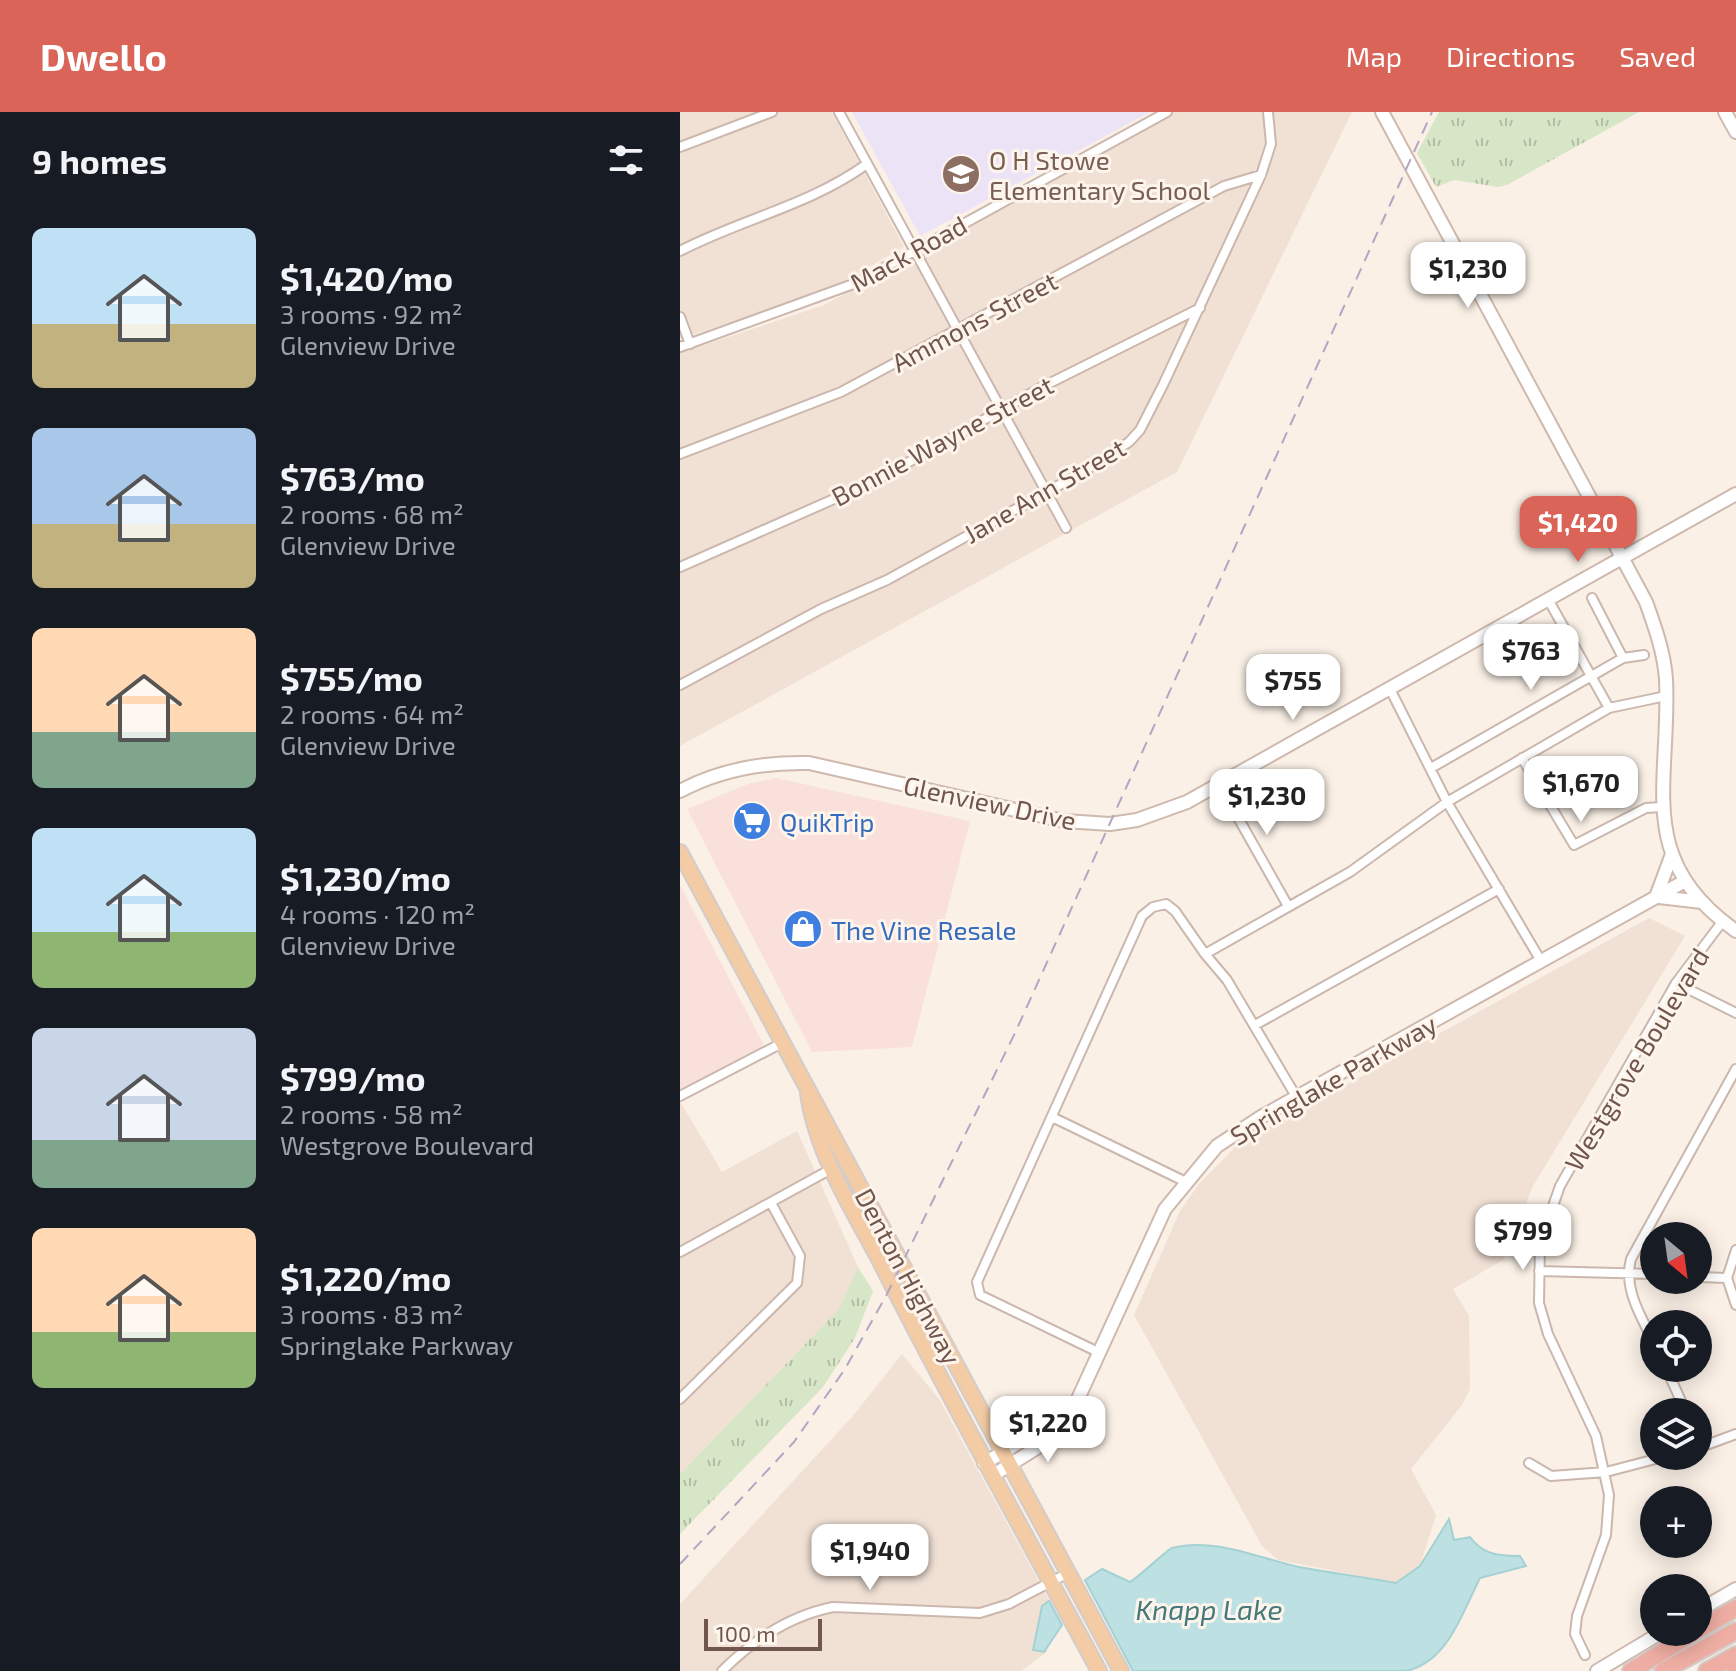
<!DOCTYPE html>
<meta charset="utf-8">
<style>
:root{--surface:#171b24;--page:#242831;--text:#f1f3f6;--muted:#9ea1a6;--accent:#d96457}
body{margin:0;font-family:"Exo 2",sans-serif;background:var(--page);color:var(--text);height:100vh;display:flex;flex-direction:column;font-size:30px;white-space:nowrap}
*{box-sizing:border-box;margin:0}
p{font-size:26px;color:var(--muted)}
.icon{flex:none;width:44px;height:44px;fill:none;stroke:currentColor;stroke-width:2;stroke-linecap:round;stroke-linejoin:round}
.map{position:relative;flex:1;overflow:hidden}
.panel{display:flex;flex-direction:column;background:var(--surface);width:680px}
.panel>*{flex:none}
.needle{width:52px;rotate:151deg}
.tools{position:absolute;left:960px;top:1110px;display:grid;gap:16px}
.tools a{display:grid;place-items:center;width:72px;height:72px;border-radius:50%;background:var(--surface);box-shadow:0 4px 20px #0003;font-size:40px}
.scale{position:absolute;left:24px;bottom:20px;width:118px;box-sizing:border-box;padding-left:8px;border:4px solid #71564d;border-top:0;font-size:22px;line-height:28px;white-space:nowrap;color:#71564d;-webkit-text-stroke:6px #fdf4ec;paint-order:stroke}
.price{position:absolute;translate:-50% -68px;padding:0 18px;border-radius:16px;background:#fff;color:#222;font-size:26px;line-height:52px;filter:drop-shadow(0 2px 4px #0008)}
.price::after{content:'';position:absolute;left:50%;top:48px;width:24px;height:18px;margin-left:-12px;background:inherit;clip-path:polygon(0 0,100% 0,50% 100%)}
.price.on{background:var(--accent);color:#fff}
ul{padding:0;list-style:none}
li{display:flex;align-items:center;gap:24px;height:200px;padding:0 32px}
li span{display:grid;place-items:center;flex:none;width:224px;height:160px;border-radius:12px;color:#555}
li>.icon{margin-inline-start:auto}
span .icon{width:96px;height:96px;fill:#fffc;stroke-width:1}
li b{font-size:34px}
h2{display:flex;justify-content:space-between;align-items:center;height:96px;padding:0 32px;font-size:34px}
header{display:flex;align-items:center;gap:48px;box-sizing:border-box;height:112px;padding:0 40px;background:var(--accent);color:#fff}
header strong{font-size:38px}
nav{display:flex;gap:44px;margin-inline-start:auto;font-size:28px}
main{display:flex;flex:1;min-height:0}
.map>svg:first-child{display:block}
.residential{fill:#f1e1d5}
.commercial{fill:#f9e0db}
.education{fill:#ede3f6}
.grass{fill:url(#grass-tufts)}
.water{fill:#bde1e2;stroke:#a4d1d3;stroke-width:2}
.lines{fill:none;stroke-linecap:round;stroke-linejoin:round}
.street-casing{stroke:#cbb7ad;stroke-width:12}
.secondary-casing{stroke:#cfb9ae;stroke-width:16}
.primary-casing{stroke:#d4ccca;stroke-width:18}
.highway-casing{stroke:#d4ccca;stroke-width:20}
.street{stroke:#fff;stroke-width:8}
.secondary{stroke:#fff;stroke-width:12}
.primary{stroke:#f3cca5;stroke-width:14}
.highway{stroke:#efaea3;stroke-width:16}
.rail{stroke:#b2a6c3;stroke-width:2;stroke-dasharray:12 8;stroke-linecap:butt}
.labels{text-anchor:middle;dominant-baseline:central;stroke-width:6;stroke-linejoin:round;paint-order:stroke}
.education-label{font-size:26px;fill:#785e54;stroke:#fdf4ec;text-anchor:start}
.street-label{font-size:26px;fill:#71564d;stroke:#fdf4ec}
.shop-label{font-size:26px;fill:#366cbe;stroke:#fdf4ec;text-anchor:start}
.water-label{font-size:28px;font-style:italic;fill:#46797b;stroke:#fdf4ec}
</style>
<header>
<strong>Dwello</strong>
<nav><a>Map</a><a>Directions</a><a>Saved</a></nav>
</header>
<main>
<section class="panel">
<h2>9 homes<svg class="icon" aria-label="filters" viewBox="0 0 24 24"><path d="M4 7h16M4 17h16"/><circle cx="9" cy="7" r="2"/><circle cx="15" cy="17" r="2"/></svg></h2>
<ul>
<li><span style="background:linear-gradient(#bfe0f5 60%,#c2b280 0)"><svg class="icon" aria-label="home" viewBox="0 0 24 24"><path d="M3 11l9-7 9 7M6 9v11h12V9"/></svg></span><div><b>$1,420/mo</b><p>3 rooms · 92 m²</p><p>Glenview Drive</p></div></li>
<li><span style="background:linear-gradient(#a9c7e8 60%,#c2b280 0)"><svg class="icon" aria-label="home" viewBox="0 0 24 24"><path d="M3 11l9-7 9 7M6 9v11h12V9"/></svg></span><div><b>$763/mo</b><p>2 rooms · 68 m²</p><p>Glenview Drive</p></div></li>
<li><span style="background:linear-gradient(#ffd9b3 65%,#7fa58c 0)"><svg class="icon" aria-label="home" viewBox="0 0 24 24"><path d="M3 11l9-7 9 7M6 9v11h12V9"/></svg></span><div><b>$755/mo</b><p>2 rooms · 64 m²</p><p>Glenview Drive</p></div></li>
<li><span style="background:linear-gradient(#bfe0f5 65%,#8fb573 0)"><svg class="icon" aria-label="home" viewBox="0 0 24 24"><path d="M3 11l9-7 9 7M6 9v11h12V9"/></svg></span><div><b>$1,230/mo</b><p>4 rooms · 120 m²</p><p>Glenview Drive</p></div></li>
<li><span style="background:linear-gradient(#c9d6e8 70%,#7fa58c 0)"><svg class="icon" aria-label="home" viewBox="0 0 24 24"><path d="M3 11l9-7 9 7M6 9v11h12V9"/></svg></span><div><b>$799/mo</b><p>2 rooms · 58 m²</p><p>Westgrove Boulevard</p></div></li>
<li><span style="background:linear-gradient(#ffd9b3 65%,#8fb573 0)"><svg class="icon" aria-label="home" viewBox="0 0 24 24"><path d="M3 11l9-7 9 7M6 9v11h12V9"/></svg></span><div><b>$1,220/mo</b><p>3 rooms · 83 m²</p><p>Springlake Parkway</p></div></li>
</ul>
</section>
<div class="map">
<svg width="1056" height="1559" viewBox="0 0 1056 1559">
<defs>
<pattern id="grass-tufts" width="24" height="20" patternUnits="userSpaceOnUse" patternTransform="scale(2)"><rect width="24" height="20" fill="#d7e6c6"/><path d="M3 7l-1-3M5 7V3M7 7l1-3M15 17l-1-3M17 17v-4M19 17l1-3" fill="none" stroke="#b3bda3"/></pattern>
</defs>
<rect width="100%" height="100%" fill="#faf0e6"/>
<path class="residential" d="M0,0h152l72,135 -74,42 -150,50z
M491,0h181l-175,360 -497,274v-393l144,-48 348,-189z
M969,806l36,18 -152,250 -30,74 -50,29 16,27 1,73 -8,16 -51,64 25,46 -16,51 -23,17 -119,-23 -16,-14 -128,-231 46,-104 19,-27 38,-39z
M0,989l42,71 75,-41 61,136 -19,42 -159,165z
M222,1242l37,45 114,208 -6,45 -26,19h-341v-67l172,-187z"/>
<path class="commercial" d="M96,666l194,43 -58,226 -100,5 -125,-243 61,-25z
M0,773l84,160 -84,45z"/>
<path class="education" d="M172,0h298l-230,124z"/>
<path class="grass" d="M759,0h200l-132,73 -9,2 -44,-7 -18,7 -19,-34z
M178,1155l15,24 -18,47 -32,49 -143,147v-60l159,-165z"/>
<path class="water" d="M769,1407l5,21 16,-3c13,18 29,19 50,19l6,10 -46,12c-18,35 -32,84 -74,93h-273l-48,-91 17,-11 28,13c10,-6 38,-33 42,-34 43,-11 86,10 127,19 32,6 65,10 97,16l24,-17z
M369,1489l13,24 -18,27 -11,-2 9,-44z"/>
<g class="lines">
<defs>
<path id="street" d="M159,0l227,416
M0,35l92,-35
M0,139c64,-33 128,-45 187,-87
M0,205l10,27
M0,235l176,-64 311,-171
M0,342l161,-62 383,-206 37,-11
M0,455l197,-87 165,-93 158,-79
M912,486l31,60
M869,489l60,107
M0,573l141,-76 66,-29 196,-108 46,-30 11,-12 23,-45 98,-210 10,-31 -3,-32
M710,577l57,113 94,159
M842,646l52,87 72,-37 15,-1
M751,656l192,-110 21,-3
M539,672l69,122
M525,842l22,26 70,118
M996,871l60,30
M575,913l244,-136
M0,984l102,-53
M372,1005l132,64
M1056,1138l-9,28 9,27
M0,1140l153,-84
M859,1159l115,3
M1018,1165l29,1
M974,1231c-13,-27 -31,-54 -23,-84l105,-190
M420,1241l-120,-58 -3,-13 165,-366 11,-9 13,-3 9,7 30,43 145,-82 97,-70 162,-94 57,-12
M986,1256l20,44
M0,1287l117,-116 3,-27 -29,-53
M1018,1336l38,-14
M849,1351l22,13 55,-4 61,-16
M905,1543l-10,-21 2,-18 29,-81 3,-40 -13,-59 -48,-102 -9,-31 1,-60 20,-57 116,-203 46,-61
M42,1559c32,-32 67,-55 111,-64l147,6 29,-9 59,-31"/>
<path id="secondary" d="M702,0l264,490c9,25 18,50 20,77 5,104 -33,180 70,252
M1045,0l11,20
M0,679c41,-22 83,-29 129,-28l255,58 46,3 27,-4 50,-18 549,-308
M976,785l16,-43
M979,785l43,5
M304,1351c18,-9 65,-41 79,-42
M312,1364l70,-44 1,-11 14,-20 88,-192 52,-63 44,-29 424,-236
M1018,1499l38,-22
M917,1559l65,-39"/>
<path id="primary" d="M0,740l441,819
M128,981c8,61 46,118 74,172 69,137 144,271 217,406"/>
<path id="highway" d="M1018,1518l38,-22
M951,1559l64,-39
M983,1559l73,-40
M1027,1559l29,-16
M1055,1559h1"/>
</defs>
<use href="#street" class="street-casing"/>
<use href="#secondary" class="secondary-casing"/>
<use href="#primary" class="primary-casing"/>
<use href="#highway" class="highway-casing"/>
<use href="#street" class="street"/>
<use href="#secondary" class="secondary"/>
<use href="#primary" class="primary"/>
<use href="#highway" class="highway"/>
<path class="rail" d="M0,1452l114,-122 51,-73 42,-75 128,-261 417,-921"/>
</g>
<defs>
<symbol id="school-disc" viewBox="-11 -11 22 22"><circle r="9.5" fill="#8d6e63" stroke="#fdf4ec"/><path d="M0-5L7-2L0 1L-7-2ZM-4 1L0 2.5L4 1V4Q0 6-4 4Z" fill="#fff"/></symbol>
<symbol id="supermarket-disc" viewBox="-11 -11 22 22"><circle r="9.5" fill="#3f7fe0" stroke="#fdf4ec"/><path d="M-6-5.5h2.5l.6 2H6L4.5 2H-2.5L-4.4-4H-6ZM-1.5 3.2a1.3 1.3 0 1 0 .1 0ZM3 3.2a1.3 1.3 0 1 0 .1 0Z" fill="#fff"/></symbol>
<symbol id="shop-disc" viewBox="-11 -11 22 22"><circle r="9.5" fill="#3f7fe0" stroke="#fdf4ec"/><path d="M-5-2.5h2.3a2.7 3.5 0 0 1 5.4 0H5L5.5 6h-11ZM-1.5-2.5h3a1.5 2.3 0 0 0-3 0Z" fill="#fff"/></symbol>
</defs>
<g fill-rule="evenodd">
<use href="#school-disc" x="259" y="40" width="44" height="44"/>
<use href="#supermarket-disc" x="50" y="687" width="44" height="44"/>
<use href="#shop-disc" x="101" y="795" width="44" height="44"/>
</g>
<g class="labels">
<g class="education-label">
<text x="309" y="47">O H Stowe<tspan x="309" dy="30">Elementary School</tspan></text>
</g>
<g class="street-label">
<text transform="translate(228 141) rotate(-29)">Mack Road</text>
<text transform="translate(294 209) rotate(-28)">Ammons Street</text>
<text transform="translate(262 328) rotate(-28)">Bonnie Wayne Street</text>
<text transform="translate(364 378) rotate(-30)">Jane Ann Street</text>
<text transform="translate(310 690) rotate(12)">Glenview Drive</text>
<text transform="translate(956 947) rotate(-59)">Westgrove Boulevard</text>
<text transform="translate(653 967) rotate(-30)">Springlake Parkway</text>
<text transform="translate(229 1164) rotate(62)">Denton Highway</text>
</g>
<g class="shop-label">
<text x="100" y="709">QuikTrip</text>
<text x="151" y="817">The Vine Resale</text>
</g>
<g class="water-label">
<text x="529" y="1497">Knapp Lake</text>
</g>
</g>
</svg>
<div class="tools">
<a><svg class="needle" viewBox="-14 -14 28 28"><path d="M0-13l5 13h-10z" fill="#e53935"/><path d="M0 13l5-13h-10z" fill="#9ea1a6"/></svg></a>
<a><svg class="icon" aria-label="locate" viewBox="0 0 24 24"><circle cx="12" cy="12" r="6"/><path d="M12 2v4M12 18v4M2 12h4M18 12h4"/></svg></a>
<a><svg class="icon" aria-label="layers" viewBox="0 0 24 24"><path d="M12 4l9 5-9 5-9-5zM3 14l9 5 9-5"/></svg></a>
<a>+</a>
<a>−</a>
</div>
<div class="scale">100 m</div>
<b class="price" style="left:788px;top:198px">$1,230</b>
<b class="price on" style="left:898px;top:452px">$1,420</b>
<b class="price" style="left:851px;top:580px">$763</b>
<b class="price" style="left:613px;top:610px">$755</b>
<b class="price" style="left:901px;top:712px">$1,670</b>
<b class="price" style="left:587px;top:725px">$1,230</b>
<b class="price" style="left:843px;top:1160px">$799</b>
<b class="price" style="left:368px;top:1352px">$1,220</b>
<b class="price" style="left:190px;top:1480px">$1,940</b>
</div>
</main>
